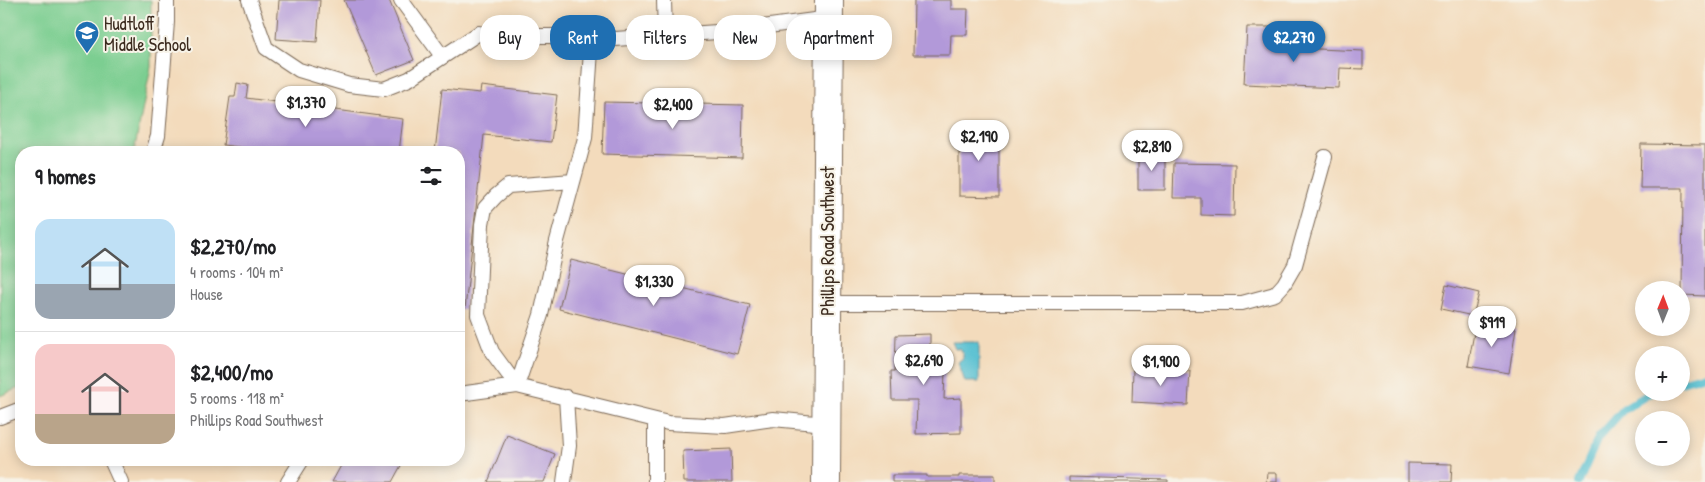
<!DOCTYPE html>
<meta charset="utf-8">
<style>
:root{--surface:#fff;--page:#f6f6f6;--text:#202124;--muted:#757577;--line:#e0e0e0;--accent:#1f6fb2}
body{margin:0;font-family:"Patrick Hand",sans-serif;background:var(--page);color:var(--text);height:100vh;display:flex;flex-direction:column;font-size:19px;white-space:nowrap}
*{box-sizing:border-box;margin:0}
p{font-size:16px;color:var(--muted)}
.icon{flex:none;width:28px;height:28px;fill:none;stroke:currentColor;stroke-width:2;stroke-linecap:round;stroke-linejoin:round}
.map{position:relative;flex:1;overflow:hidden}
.sheet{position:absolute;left:15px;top:146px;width:450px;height:320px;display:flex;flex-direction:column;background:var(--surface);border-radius:20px;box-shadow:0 2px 12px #0003}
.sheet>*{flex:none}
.top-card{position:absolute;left:480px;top:15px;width:475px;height:45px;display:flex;gap:10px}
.needle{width:32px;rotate:1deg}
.fabs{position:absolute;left:1635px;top:281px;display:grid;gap:10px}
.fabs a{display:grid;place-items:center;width:55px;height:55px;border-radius:50%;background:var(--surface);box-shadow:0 2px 12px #0003;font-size:25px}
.price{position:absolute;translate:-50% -42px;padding:0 11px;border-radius:18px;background:#fff;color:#222;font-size:16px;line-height:32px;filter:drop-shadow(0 1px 2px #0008)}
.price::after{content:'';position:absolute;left:50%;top:30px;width:15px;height:11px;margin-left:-8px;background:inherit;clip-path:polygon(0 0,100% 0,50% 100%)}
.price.active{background:var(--accent);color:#fff}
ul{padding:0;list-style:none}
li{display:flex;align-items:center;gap:15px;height:125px;padding:0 20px}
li+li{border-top:1px solid var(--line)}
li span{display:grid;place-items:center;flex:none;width:140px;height:100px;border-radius:15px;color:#555}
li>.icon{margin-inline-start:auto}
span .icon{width:60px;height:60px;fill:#fffc;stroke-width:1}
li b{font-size:21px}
h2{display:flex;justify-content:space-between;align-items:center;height:60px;padding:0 20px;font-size:21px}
.pill{padding:0 18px;border-radius:20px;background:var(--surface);box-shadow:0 2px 12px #0003;font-size:18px;line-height:45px}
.pill.active{background:var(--accent);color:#fff}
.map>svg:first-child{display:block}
.green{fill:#7bce91;stroke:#5b7c58}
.water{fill:#55bfd1;stroke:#487478}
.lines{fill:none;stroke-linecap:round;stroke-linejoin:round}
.stream{stroke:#55bfd1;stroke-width:8}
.building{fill:#b299d9}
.lane-casing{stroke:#7b6855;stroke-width:16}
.secondary-casing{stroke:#7b6855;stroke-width:30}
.lane{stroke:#fff;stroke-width:14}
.secondary{stroke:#fff;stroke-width:28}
.labels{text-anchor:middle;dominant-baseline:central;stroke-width:4;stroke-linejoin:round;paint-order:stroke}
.poi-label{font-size:18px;fill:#3b2a1e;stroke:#f7f3e8;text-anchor:start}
.street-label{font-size:18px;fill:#3b2a1e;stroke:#f7f3e8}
</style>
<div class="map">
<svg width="1705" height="482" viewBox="0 0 1705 482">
<rect width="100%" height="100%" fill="#f7f3e8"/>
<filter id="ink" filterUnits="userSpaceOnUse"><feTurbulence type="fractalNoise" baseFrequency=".02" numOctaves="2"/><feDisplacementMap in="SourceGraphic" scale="10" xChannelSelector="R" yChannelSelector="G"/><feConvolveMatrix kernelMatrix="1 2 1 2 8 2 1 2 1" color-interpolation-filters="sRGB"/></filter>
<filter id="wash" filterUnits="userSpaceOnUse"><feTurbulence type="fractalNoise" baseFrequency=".0096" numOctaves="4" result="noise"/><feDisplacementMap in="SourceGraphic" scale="20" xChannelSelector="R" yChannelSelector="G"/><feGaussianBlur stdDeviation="1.12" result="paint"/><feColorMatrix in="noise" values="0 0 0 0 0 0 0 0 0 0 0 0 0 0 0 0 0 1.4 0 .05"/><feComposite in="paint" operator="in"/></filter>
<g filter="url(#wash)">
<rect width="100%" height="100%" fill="#f3dbbc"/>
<path class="green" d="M0,0h151v67l-17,85h-113v235l-21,9z"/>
<path class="water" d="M952,342h27v40h-14l-7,-20 5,-4v-5l-3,-4h-5z"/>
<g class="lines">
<path class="stream" d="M1681,382l24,-7
M1579,482l19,-44 25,-28 29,-18"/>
</g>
<g id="blocks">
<path class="building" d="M279,0h41l-3,42 -41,-3z
M344,0h45l25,60 -38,15z
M914,0h37v9h17l-1,26h-16l-1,20h-37z
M1247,27h27l-1,20 90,4v18l-23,-1 -1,20 -95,-4z
M237,83l11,2 -2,13 157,21 -4,33h-120l-56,-7 7,-48h5z
M481,86l76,9 -6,47 -67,-7 -19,174h-6v-157h-24l7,-63 38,4z
M604,102l139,3 -1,53 -140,-4z
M959,128h40v69l-40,-1z
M1641,144l64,1v151l-23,-1 1,-107h-43z
M1138,155h27v35h-27z
M1174,163l61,1 -1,52 -33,-1v-17h-28z
M571,260l179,45 -13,49 -178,-45z
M1446,285l33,8 -6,23 -32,-7z
M1476,322l40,7 -7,44 -41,-7z
M930,334v24l15,13 -1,28 17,-1v35l-45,1 1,-34h-25l-1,-29h4l1,-36z
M1133,369l57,2 -2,34 -56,-3z
M507,435l48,19 -11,28h-56z
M731,449l1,33h-48l-1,-31z
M344,460h60l-12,22h-60z
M1408,463l44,1 -1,18h-43z
M1267,473h10v9h-11z
M892,475h35v2h32v-2h36v7h-103z
M1069,477l99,3v2h-99z"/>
</g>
</g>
<g filter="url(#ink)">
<use href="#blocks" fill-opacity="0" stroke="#7b6855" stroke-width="1"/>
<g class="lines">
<defs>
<path id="lane" d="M249,0l17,48 33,22 50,15 35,4 25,-10 70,-46 14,3h99l23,3 117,-8 97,-13
M401,0l41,56
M664,0l1,35
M153,152l5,-16 9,-114v-22
M827,303h415l33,-9 9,-10 11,-19 30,-108
M517,386l24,-71 16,-74 28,-103 7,-102
M517,386l-25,-34 -14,-37 4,-91 3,-16 11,-12 12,-10 65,-5
M459,394l58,-8 151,37 57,3 48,-7 53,5
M0,417l21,-8
M111,460l10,22
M288,482l14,-22
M564,482l5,-36 -3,-49
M655,482v-62"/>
<path id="secondary" d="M826,482l3,-482"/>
</defs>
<use href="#lane" class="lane-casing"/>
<use href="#secondary" class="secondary-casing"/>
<use href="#lane" class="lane"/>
<use href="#secondary" class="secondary"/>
</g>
</g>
<defs>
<symbol id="school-pin" viewBox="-11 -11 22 30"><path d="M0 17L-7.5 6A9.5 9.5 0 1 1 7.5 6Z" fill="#1f6fb2" stroke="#f7f3e8"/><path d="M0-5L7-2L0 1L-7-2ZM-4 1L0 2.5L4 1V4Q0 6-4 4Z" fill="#fff"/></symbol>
</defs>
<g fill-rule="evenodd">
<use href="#school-pin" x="73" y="19" width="28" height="38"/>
</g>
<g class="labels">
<g class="poi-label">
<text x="104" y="23">Hudtloff<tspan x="104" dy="21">Middle School</tspan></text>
</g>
<g class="street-label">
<text transform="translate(827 241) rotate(-90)">Phillips Road Southwest</text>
</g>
</g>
</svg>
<div class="fabs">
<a><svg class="needle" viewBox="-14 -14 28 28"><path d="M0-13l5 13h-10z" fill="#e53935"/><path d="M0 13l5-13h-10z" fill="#757577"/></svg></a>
<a>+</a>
<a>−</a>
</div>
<b class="price active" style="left:1294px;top:63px">$2,270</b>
<b class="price" style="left:306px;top:128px">$1,370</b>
<b class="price" style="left:673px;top:130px">$2,400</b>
<b class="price" style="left:979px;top:162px">$2,190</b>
<b class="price" style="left:1152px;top:172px">$2,810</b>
<b class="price" style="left:654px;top:307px">$1,330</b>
<b class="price" style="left:1492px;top:348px">$919</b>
<b class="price" style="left:924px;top:386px">$2,690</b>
<b class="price" style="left:1161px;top:387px">$1,900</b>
<div class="top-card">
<a class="pill">Buy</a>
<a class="pill active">Rent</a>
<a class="pill">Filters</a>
<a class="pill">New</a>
<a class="pill">Apartment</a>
</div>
<section class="sheet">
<h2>9 homes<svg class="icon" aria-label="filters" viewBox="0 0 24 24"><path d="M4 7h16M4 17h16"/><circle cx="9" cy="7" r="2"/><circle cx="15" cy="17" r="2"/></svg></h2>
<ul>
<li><span style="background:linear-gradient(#bfe0f5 65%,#9aa5b1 0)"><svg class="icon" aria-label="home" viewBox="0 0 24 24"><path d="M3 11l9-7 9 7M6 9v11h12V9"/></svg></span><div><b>$2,270/mo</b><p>4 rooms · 104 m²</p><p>House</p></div></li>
<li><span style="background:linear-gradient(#f6c9c9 70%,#b9a48a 0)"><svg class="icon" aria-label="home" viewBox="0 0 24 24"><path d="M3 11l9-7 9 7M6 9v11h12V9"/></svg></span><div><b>$2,400/mo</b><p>5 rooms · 118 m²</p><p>Phillips Road Southwest</p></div></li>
</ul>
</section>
</div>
